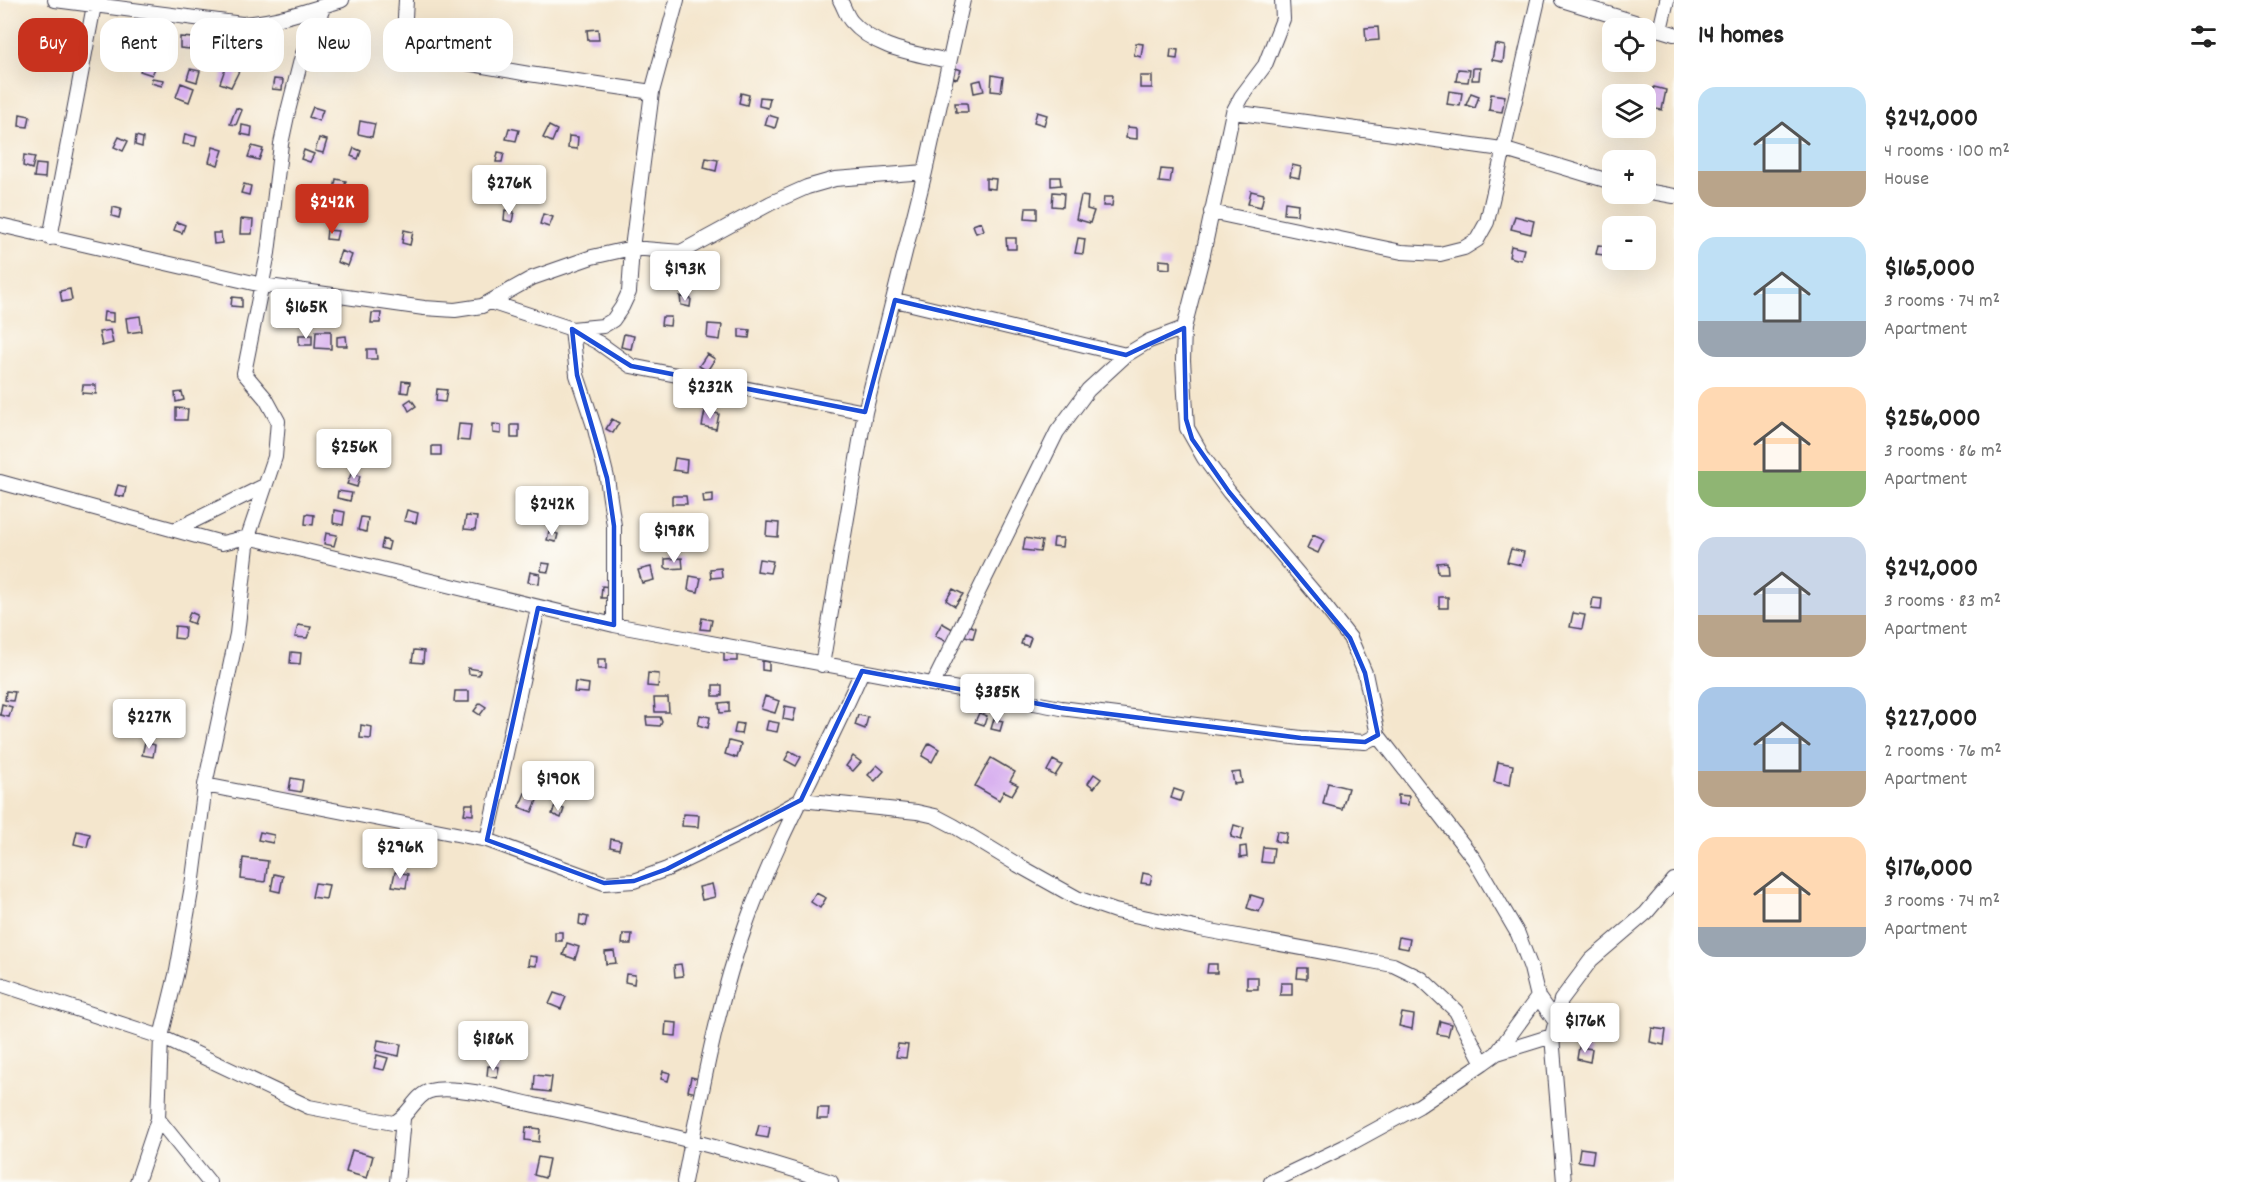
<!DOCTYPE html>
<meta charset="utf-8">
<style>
:root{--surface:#fff;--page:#f2f2f2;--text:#222;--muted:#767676;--accent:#c8321e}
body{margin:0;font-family:Dekko,sans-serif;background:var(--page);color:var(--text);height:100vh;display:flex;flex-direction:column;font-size:22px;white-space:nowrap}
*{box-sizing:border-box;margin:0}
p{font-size:20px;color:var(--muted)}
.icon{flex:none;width:33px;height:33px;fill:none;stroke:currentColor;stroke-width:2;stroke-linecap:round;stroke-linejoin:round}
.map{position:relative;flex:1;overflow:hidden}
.drawer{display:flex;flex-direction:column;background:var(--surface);width:570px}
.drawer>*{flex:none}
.top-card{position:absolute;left:18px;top:18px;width:570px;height:54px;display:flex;gap:12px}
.tools{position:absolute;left:1602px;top:18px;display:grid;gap:12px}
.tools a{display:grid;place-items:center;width:54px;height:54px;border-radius:12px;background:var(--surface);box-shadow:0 6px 24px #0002;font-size:30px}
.price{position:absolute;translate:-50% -51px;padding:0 14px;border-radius:6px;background:#fff;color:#222;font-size:20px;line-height:39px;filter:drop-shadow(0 2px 3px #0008)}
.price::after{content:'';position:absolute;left:50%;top:36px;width:18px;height:14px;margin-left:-9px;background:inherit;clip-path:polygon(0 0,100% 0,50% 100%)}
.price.on{background:var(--accent);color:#fff}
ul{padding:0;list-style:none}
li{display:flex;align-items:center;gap:18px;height:150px;padding:0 24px}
li span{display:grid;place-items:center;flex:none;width:168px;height:120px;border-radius:18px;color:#555}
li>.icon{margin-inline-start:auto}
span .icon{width:72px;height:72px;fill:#fffc;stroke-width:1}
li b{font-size:26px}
h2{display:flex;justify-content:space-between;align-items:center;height:72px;padding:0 24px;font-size:26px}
.pill{padding:0 21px;border-radius:18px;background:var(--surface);box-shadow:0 6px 24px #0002;font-size:21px;line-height:54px}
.pill.on{background:var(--accent);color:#fff}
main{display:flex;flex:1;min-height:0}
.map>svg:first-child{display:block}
.building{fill:#d7aeef}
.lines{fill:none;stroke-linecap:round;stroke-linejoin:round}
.minor-casing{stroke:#423f51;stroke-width:16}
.minor{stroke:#fff;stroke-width:14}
.marked{fill:none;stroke:#1d4ed8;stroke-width:4.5;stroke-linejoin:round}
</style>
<main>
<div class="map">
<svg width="1674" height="1182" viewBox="0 0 1674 1182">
<rect width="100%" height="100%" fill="#fdfcf7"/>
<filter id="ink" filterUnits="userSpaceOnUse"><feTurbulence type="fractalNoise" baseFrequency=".0167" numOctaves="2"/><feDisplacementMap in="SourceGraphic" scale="12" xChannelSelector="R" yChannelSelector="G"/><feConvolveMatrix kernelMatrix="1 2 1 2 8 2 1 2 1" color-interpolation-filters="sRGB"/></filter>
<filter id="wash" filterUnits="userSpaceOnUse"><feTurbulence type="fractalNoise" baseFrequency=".008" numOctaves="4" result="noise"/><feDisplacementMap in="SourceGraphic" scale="24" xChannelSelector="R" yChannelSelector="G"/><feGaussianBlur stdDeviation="1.35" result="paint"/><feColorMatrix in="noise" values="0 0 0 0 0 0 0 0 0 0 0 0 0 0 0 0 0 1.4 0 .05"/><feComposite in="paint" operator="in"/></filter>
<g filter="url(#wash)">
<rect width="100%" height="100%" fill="#f4e6cd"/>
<g id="blocks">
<path class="building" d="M1378,27l1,13 -13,1 -1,-13z
M598,29l1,11h-11l-1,-10z
M141,30l10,3 -3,13 -10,-1z
M66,32l10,5 -6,13 -11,-4z
M205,33l13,3 -4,16 -11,-4z
M180,37l13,1 -3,11 -10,-1z
M1136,43l7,1 -2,13 -7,-2z
M1495,44l10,2 -2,16 -11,-2z
M237,47l10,2 -3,9 -8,-1z
M1171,49l7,1 -1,9 -7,-1z
M144,62l12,4 -4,9 -12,-4z
M226,66l13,5 -8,16 -11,-4z
M953,67l8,3 -4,9 -8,-2z
M1473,68h7l-1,12h-7z
M190,69l10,2 -3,11 -10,-3z
M1458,69l12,1 -2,12 -12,-1z
M992,75l11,2 -2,15 -10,-1z
M1140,76h12v12h-12z
M152,78l12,2 -2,6 -11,-3z
M274,79l9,1 -1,10 -10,-1z
M981,80l3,11 -10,2 -2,-11z
M181,83l13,5 -5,14 -13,-5z
M1654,87l12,3 -4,20 -13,-2z
M1449,91l13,2 -2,13 -13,-2z
M741,93l8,2 -2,10 -8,-2z
M1471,93l8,3 -4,12 -9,-3z
M1491,94l14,2 -3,16 -13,-2z
M760,97l10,1 -2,10 -9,-2z
M955,103h12l1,9h-12z
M313,107l10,3 -4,11 -10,-4z
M236,108l6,2 -6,15 -6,-1z
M1037,112l10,3 -3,10 -10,-3z
M20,114l10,2 -2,11 -9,-1z
M768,115l10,3 -3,10 -10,-3z
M360,121l15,3 -3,13 -14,-3z
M242,125l10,2 -1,9 -10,-2z
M549,126l8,4 -5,12 -9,-4z
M1127,127l10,1v11l-11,-1z
M509,128l10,2 -3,11 -10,-2z
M185,134l12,3 -2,9 -12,-2z
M136,136l7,2 -1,9 -7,-2z
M569,136l9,1 -1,12 -9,-1z
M119,137l9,4 -5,10 -9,-4z
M319,138l8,2 -4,13 -8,-2z
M252,146l11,3 -4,11 -11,-3z
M213,147l10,3 -5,15 -9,-3z
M354,148l7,3 -3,8 -7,-3z
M304,150l10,4 -4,8 -9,-3z
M498,152l6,1 -2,9h-6z
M24,155l11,2 -3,12 -9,-3z
M706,158l12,2 -2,11 -12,-3z
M36,164l10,1 -1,13 -11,-1z
M1292,165l9,2 -2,11 -9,-2z
M1161,169l11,1 -2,13 -11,-1z
M1051,177h9l1,8 -10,1z
M986,178l10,1 -1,10 -9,-1z
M336,179l10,2 -3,11 -9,-2z
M505,182v12h-15v-11z
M244,184l7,2 -2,9 -8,-2z
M1251,191l13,3 -3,13 -13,-3z
M1053,192l11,1 -1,14 -11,-1z
M1081,196l7,1 -1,12 7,2 -4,12 -14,-4z
M1104,197h9l-1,9h-9z
M1285,202l13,2 -1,11 -13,-1z
M337,204l10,1 -3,15 -9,-1z
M113,207l8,2 -2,9 -7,-2z
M1026,208h11v11l-12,-1z
M505,210l9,2 -2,10 -8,-2z
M543,214l10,3 -4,10 -9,-3z
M1515,216l19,5 -3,13 -20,-5z
M241,219l12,1 -1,14h-12z
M177,222l8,3 -3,8 -8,-3z
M981,222l3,8 -8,3 -3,-8z
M327,230l11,1 -2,9 -10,-1z
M404,230l9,2 -3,13 -8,-2z
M213,233h8l1,10 -8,1z
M1006,238h10v11h-9z
M1078,238l7,1 -2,15 -8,-1z
M1598,245l8,1 -2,9 -8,-1z
M1511,246l13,3 -3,11 -12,-3z
M341,251l11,4 -4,11 -11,-4z
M1159,260l11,1v8l-11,-1z
M70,289l2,11 -10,2 -2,-11z
M680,296l11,3 -1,8 -9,-2z
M232,297l10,1v9l-11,-1z
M292,307l24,4 -3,13 -23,-4z
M104,312l9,1v9l-10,-1z
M372,313h9l-1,10h-9z
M140,316l2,15 -14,2 -2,-15z
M662,317h9l-1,9 -9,-1z
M708,324l14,1 -2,15 -13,-2z
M739,329l11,1 -1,8 -10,-1z
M110,330l3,13 -11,3 -3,-14z
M316,331h15v18l-16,-1z
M624,334l10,2 -3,13 -10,-2z
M299,335h13v10h-13z
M346,336l1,10h-10v-9z
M367,349h9l1,10h-10z
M707,354l8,5 -8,12 -8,-5z
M402,381l8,1 -2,11 -7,-1z
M83,385h13v9l-14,-1z
M437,389l10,1 -2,12 -9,-1z
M182,392l2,8 -8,2 -1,-9z
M411,399l5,7 -7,5 -4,-8z
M176,408l12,1 -1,11h-11z
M705,411l14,3 -3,15 -14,-3z
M612,419l7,4 -6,10 -7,-4z
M459,424l12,1 -2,16 -12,-1z
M493,424l8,1v9l-8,-1z
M511,425h8v13h-8z
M354,438l11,1 -1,14 -12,-1z
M432,446h9v9h-9z
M675,458l12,2 -1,12 -13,-2z
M351,474l9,2 -3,11 -10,-3z
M118,485l8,2 -2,10 -9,-2z
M338,491l14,2 -2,8 -13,-3z
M713,494v8l-9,1 -1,-8z
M672,496h14l1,8h-15z
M334,510l11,2 -2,13 -10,-2z
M407,510l11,3 -2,10 -12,-2z
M306,514l8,1 -1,10 -8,-1z
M466,516l11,1 -2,13 -11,-1z
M361,517l7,1 -2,14 -8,-2z
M767,522l12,1 -1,14 -12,-1z
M667,524l10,1 -1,8 -10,-1z
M549,532l9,2 -2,8 -9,-2z
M326,533l11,2 -3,11 -10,-2z
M1313,535l11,5 -6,13 -11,-5z
M1025,538l17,3 -2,11 -17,-2z
M1054,538h9l-1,9 -9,-1z
M383,539l7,3 -2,8 -7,-2z
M1511,549l13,3 -3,13 -14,-3z
M682,558l1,10 -15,1 -3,-2v-8z
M759,559l14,2 -3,12 -13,-2z
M1447,562l1,11h-10l-1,-10z
M542,563l8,1 -2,8 -7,-1z
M651,567l3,13 -12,3 -4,-13z
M721,568l1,9 -11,1 -1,-9z
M530,572l10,2 -1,10 -11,-2z
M690,576l11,2 -3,14 -10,-2z
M602,586l8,1 -1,11h-8z
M953,589l10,5 -8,12 -9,-6z
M1439,597h9v11h-9z
M1593,598l9,1 -1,11 -10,-1z
M190,612l7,3 -3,9 -7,-3z
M1573,613l12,2 -3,14 -12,-2z
M702,618l10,2 -2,10 -10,-1z
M942,623l14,8 -7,12 -14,-7z
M298,625l13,2 -4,11 -12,-1z
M968,625l8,3 -3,10 -8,-2z
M175,626l10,1 -1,12 -10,-1z
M1024,635l7,3 -3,8 -7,-2z
M414,650l10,1 -1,12 -11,-1z
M291,652l10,1 -1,11 -10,-1z
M724,653h13v8h-13z
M598,659h8v10h-8z
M762,661l7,1v9l-7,-1z
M468,668l12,2 -1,5 -10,-1z
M648,673l11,1 -1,13 -11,-1z
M575,682l14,2 -1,9 -14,-1z
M713,685h9v11h-9z
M6,691l9,1 -2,9 -8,-1z
M455,691h14v11h-15z
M765,696l14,5 -4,12 -14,-4z
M654,698h14l1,14h-14z
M729,702v10l-9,1 -1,-10z
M480,703l6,4 -6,8 -6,-4z
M2,704l10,3 -3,10 -9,-2z
M785,706l11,2 -3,13 -10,-2z
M979,713l8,3 -3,9 -9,-3z
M700,715l10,2 -2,11 -10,-3z
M858,715l10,2 -3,12 -10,-4z
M646,717h14l2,5 -2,4 -13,-1z
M994,719l9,2 -3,10 -9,-2z
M768,721l11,2 -2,9 -11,-2z
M736,723l7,1 -2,10 -7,-1z
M361,725l11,2 -1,12 -11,-1z
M729,741l12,3 -4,14 -12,-4z
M145,742l10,3 -2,12 -11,-2z
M929,743l10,6 -7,13 -10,-6z
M790,751l11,6 -5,9 -11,-6z
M853,756l8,6 -8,9 -7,-5z
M991,758l24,14 -5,9 8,4 -6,10 -8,-4 -5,9 -24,-14z
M1053,760l9,5 -7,11 -8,-5z
M1498,762l15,3 -3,20 -16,-3z
M877,765l7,6 -9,10 -7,-6z
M1240,772l2,11 -8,1 -2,-11z
M1094,774l7,5 -7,9 -6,-5z
M291,778l12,2 -2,12 -12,-2z
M1328,783l20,5 -6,21 -19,-5z
M1174,789l9,3 -3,9 -9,-3z
M525,793l13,5 -6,14 -13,-5z
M1398,795l11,1 -1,9 -10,-1z
M466,804h7v11l-9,-1z
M555,806l9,3 -3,9 -9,-4z
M683,814l16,1 -1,12 -16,-1z
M1234,825l10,3 -3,12 -10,-3z
M77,831l13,3 -3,13 -13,-3z
M1277,831l10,2 -2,10 -10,-2z
M260,832l14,3 -1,8 -15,-3z
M611,839l10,2 -2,8 -9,-2z
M1246,846l1,11 -7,1v-11z
M1263,847l11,1 -2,15 -11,-1z
M243,858l25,3 -3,21 -24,-3z
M395,872l13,2 -2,14 -14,-2z
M1143,873l9,2 -2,9 -9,-1z
M274,874l9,2 -3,16 -9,-2z
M315,883l14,2 -3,14 -14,-2z
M712,884l3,13 -13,3 -3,-13z
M816,893l10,5 -6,10 -9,-6z
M1251,895l13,4 -5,13 -12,-4z
M580,915l8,2 -2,9 -7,-2z
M555,932h7v9h-7z
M623,934h9l-1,10h-9z
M1399,937l11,2 -2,10 -11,-2z
M567,943l12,4 -4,12 -12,-4z
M614,951l2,12 -10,1 -1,-12z
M529,956l8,1 -1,9 -8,-1z
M681,964l2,12 -8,1 -1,-12z
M1208,964h9v9h-10z
M1298,968h9v11l-10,-1z
M626,974l9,1 -1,9 -9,-2z
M1247,977h11v12h-11z
M1281,983h11v12h-12z
M554,993l12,4 -5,12 -12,-5z
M1402,1013l12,2 -2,14 -13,-3z
M1440,1021l11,3 -3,12 -11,-2z
M666,1022l11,1 -1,13 -11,-1z
M1652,1028l14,2 -2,15 -14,-3z
M378,1040l23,4 -2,12 -23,-5z
M898,1044l10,1 -2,13 -10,-1z
M1579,1047l13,2 -2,13 -13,-3z
M377,1055l11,3 -4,12 -10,-2z
M488,1066l11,1 -2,11 -10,-2z
M663,1071l7,2 -2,8 -7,-2z
M535,1075l17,2 -2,15 -16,-2z
M691,1077l8,2 -3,14 -8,-2z
M818,1108h11l-1,11h-11z
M759,1125l11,2 -2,11 -12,-2z
M526,1127l14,2 -1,13 -14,-2z
M1580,1148l14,2 -2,13 -14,-2z
M352,1150l21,6 -6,22 -21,-6z
M538,1157l11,2 -4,19 -11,-3z"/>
</g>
</g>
<g filter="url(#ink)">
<use href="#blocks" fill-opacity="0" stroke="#423f51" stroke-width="1.5"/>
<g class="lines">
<defs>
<path id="minor" d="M55,0l187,24c34,-2 68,-14 100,-24
M406,0l-3,52 126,22 123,18 -20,156 -3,44 -7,15 -9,13 -10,6 -31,3
M840,0c4,7 6,15 11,21 24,28 63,32 97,40
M1282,0l1,19 -18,46 -24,32 -8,15 -30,142 -19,74 -1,32 4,68 17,30 25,34 88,104 33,42 15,35 13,62 96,124 44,75 13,34 7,29 17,24
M1562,0l112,34
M1660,30l7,-30
M652,92l25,-92
M1233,112l269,37 110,33
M1646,191l28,5
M1211,212l191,40 38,2 24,-6 13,-8 10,-18 51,-222
M0,225l262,60 162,23 31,2 27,-4 50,-28 60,-21 40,-9 49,4 90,-49 36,-16 28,-8 90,-7
M50,238l45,-238
M895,300l231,55
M490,302l82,27 27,14 32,23 234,46
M572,329l5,46 18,54 12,49 7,48v99
M0,482l222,61 26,-6 366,88 447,83 240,30 64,4 13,-7
M175,530l89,-44
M822,665l43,-253 60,-240 38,-172
M933,684l124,-252 31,-42 38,-35 23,-14 35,-13
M205,785l282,55 117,43 30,-2 33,-12 75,-36 59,-33 116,12 18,4 19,10 64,39 59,33 38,13 85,18 193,36 29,14 34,32 27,52
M487,840l51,-232
M0,984l161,53 148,70 84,16c16,-6 22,-28 37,-32 23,-7 79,8 104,14 100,21 200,44 297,77
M1497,1053l55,-17
M158,1119l51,63
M137,1182l21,-63 3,-82 16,-66 15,-85 13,-101 32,-151 11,-97 27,-80 3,-36 -12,-22 -22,-26 24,-120 13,-109 7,-33 14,-55 22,-50
M397,1182l6,-63
M684,1182c17,-87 32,-174 62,-258 31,-87 79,-168 116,-253
M1271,1182l73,-35 75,-41 64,-43 14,-10 41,-56
M1564,1182l-12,-146 9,-36 30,-40 55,-47 28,-33"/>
</defs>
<use href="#minor" class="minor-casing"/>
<use href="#minor" class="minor"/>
</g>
</g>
<path class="marked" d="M895,300l231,55 58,-27 2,91 6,20 37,53 121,146 15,35 13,62 -13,7 -64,-4 -240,-30 -199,-37 -61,129 -134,69 -33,12 -30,2 -117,-43 51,-232 76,17v-99l-7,-48 -30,-103 -5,-46 59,37 234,46z"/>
</svg>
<div class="tools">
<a><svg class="icon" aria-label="locate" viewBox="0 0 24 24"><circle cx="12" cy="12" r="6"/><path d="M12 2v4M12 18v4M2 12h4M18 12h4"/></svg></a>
<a><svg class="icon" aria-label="layers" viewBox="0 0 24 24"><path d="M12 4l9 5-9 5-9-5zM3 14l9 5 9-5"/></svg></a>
<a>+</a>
<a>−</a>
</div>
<b class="price" style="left:509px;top:216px">$276K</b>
<b class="price on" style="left:332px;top:235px">$242K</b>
<b class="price" style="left:685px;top:302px">$193K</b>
<b class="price" style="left:306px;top:340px">$165K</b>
<b class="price" style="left:710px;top:420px">$232K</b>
<b class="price" style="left:354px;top:480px">$256K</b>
<b class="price" style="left:552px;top:537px">$242K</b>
<b class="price" style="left:674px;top:564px">$198K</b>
<b class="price" style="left:997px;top:725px">$385K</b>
<b class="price" style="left:149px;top:750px">$227K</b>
<b class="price" style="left:558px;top:812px">$190K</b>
<b class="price" style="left:400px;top:880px">$296K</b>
<b class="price" style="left:1585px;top:1054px">$176K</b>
<b class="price" style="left:493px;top:1072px">$186K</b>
<div class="top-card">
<a class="pill on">Buy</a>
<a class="pill">Rent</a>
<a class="pill">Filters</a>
<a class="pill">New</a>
<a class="pill">Apartment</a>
</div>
</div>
<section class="drawer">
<h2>14 homes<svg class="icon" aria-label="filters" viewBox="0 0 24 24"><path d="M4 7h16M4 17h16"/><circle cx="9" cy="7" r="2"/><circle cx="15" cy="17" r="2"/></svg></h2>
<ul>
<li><span style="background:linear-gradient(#bfe0f5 70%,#b9a48a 0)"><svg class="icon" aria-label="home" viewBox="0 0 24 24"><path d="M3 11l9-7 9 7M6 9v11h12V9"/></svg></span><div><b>$242,000</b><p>4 rooms · 100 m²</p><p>House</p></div></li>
<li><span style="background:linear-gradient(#bfe0f5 70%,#9aa5b1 0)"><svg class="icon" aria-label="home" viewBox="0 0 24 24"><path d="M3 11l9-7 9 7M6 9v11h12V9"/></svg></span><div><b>$165,000</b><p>3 rooms · 74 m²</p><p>Apartment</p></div></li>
<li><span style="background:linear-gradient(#ffd9b3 70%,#8fb573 0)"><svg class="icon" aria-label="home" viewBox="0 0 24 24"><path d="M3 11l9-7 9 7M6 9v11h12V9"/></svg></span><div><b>$256,000</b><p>3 rooms · 86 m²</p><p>Apartment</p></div></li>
<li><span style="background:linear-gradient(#c9d6e8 65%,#b9a48a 0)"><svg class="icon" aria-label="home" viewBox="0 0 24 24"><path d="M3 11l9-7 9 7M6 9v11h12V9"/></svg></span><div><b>$242,000</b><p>3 rooms · 83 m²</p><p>Apartment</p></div></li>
<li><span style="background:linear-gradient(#a9c7e8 70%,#b9a48a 0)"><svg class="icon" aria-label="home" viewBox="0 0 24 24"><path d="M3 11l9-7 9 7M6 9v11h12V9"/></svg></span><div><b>$227,000</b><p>2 rooms · 76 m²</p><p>Apartment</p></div></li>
<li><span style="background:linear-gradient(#ffd9b3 75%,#9aa5b1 0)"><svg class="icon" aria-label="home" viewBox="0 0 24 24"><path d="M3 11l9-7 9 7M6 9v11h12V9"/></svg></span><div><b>$176,000</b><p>3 rooms · 74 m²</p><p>Apartment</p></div></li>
</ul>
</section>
</main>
